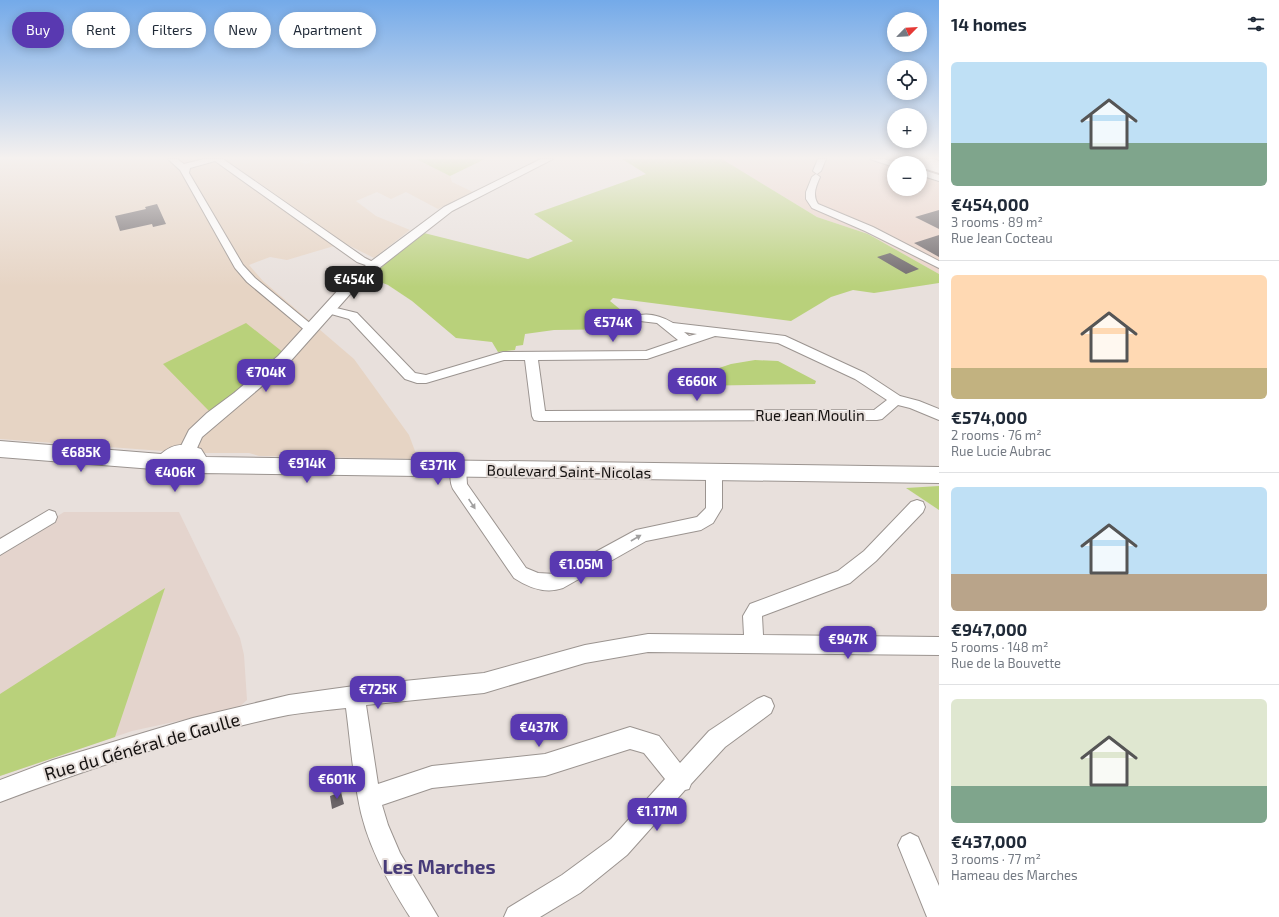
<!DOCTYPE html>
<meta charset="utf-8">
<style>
:root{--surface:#fff;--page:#f2f2f3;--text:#1f2937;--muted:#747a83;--line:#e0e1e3;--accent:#5939b1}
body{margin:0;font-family:"Exo 2",sans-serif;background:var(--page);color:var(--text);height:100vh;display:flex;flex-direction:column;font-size:15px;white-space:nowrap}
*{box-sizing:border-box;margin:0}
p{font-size:13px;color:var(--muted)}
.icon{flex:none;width:22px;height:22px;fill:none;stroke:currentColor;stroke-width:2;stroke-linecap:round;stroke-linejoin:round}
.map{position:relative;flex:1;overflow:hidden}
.details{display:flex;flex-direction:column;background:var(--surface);width:340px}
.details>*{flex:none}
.guide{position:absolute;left:12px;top:12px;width:380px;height:36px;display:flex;gap:8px}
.needle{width:26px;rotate:66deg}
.fabs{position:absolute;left:887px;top:12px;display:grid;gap:8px}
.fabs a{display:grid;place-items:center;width:40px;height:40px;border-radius:50%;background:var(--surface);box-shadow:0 2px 10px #0003;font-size:20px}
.price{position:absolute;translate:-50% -34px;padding:0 9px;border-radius:8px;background:var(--accent);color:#fff;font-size:13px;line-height:26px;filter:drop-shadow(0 1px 2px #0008)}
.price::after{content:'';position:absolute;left:50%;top:24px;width:12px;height:9px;margin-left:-6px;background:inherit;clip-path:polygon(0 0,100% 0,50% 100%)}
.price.on{background:#222;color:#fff}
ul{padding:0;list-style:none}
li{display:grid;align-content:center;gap:8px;height:212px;padding:0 12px}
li+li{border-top:1px solid var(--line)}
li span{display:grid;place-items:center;height:124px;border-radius:6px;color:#555}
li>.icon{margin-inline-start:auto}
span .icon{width:72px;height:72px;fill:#fffc;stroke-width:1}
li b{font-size:17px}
h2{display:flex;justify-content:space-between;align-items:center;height:48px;padding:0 12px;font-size:17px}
.tag{padding:0 14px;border-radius:18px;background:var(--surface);box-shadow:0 2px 10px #0003;font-size:14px;line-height:36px}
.tag.on{background:var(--accent);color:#fff}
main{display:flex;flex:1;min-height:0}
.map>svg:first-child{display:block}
.commercial{fill:#ead2c7}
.industrial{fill:#e6d4c4}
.built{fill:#e4d4cd}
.green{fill:#b9d17b}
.building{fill:#6b6568}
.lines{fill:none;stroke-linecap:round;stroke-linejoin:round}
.minor-casing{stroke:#9b9490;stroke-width:2}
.tertiary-casing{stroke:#9b9490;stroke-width:2}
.secondary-casing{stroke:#9b9490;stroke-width:2}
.trunk-casing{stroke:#9b9490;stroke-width:2}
.minor{fill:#fff;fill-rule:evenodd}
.tertiary{fill:#fff;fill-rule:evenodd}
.secondary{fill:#fff;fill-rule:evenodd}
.trunk{fill:#fff;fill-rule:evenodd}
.oneway{fill:#a1a0a0}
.labels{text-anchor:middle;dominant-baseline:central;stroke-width:4;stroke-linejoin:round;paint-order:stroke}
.street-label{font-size:15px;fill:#151211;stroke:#e8e0dc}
.near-street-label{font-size:18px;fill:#151211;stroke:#e8e0dc}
.near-neighbourhood-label{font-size:19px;font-weight:bold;fill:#483c79;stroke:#e8e0dc}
</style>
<main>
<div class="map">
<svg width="939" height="917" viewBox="0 0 939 917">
<rect width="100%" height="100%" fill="#e8e0dc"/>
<path class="commercial" d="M722,159h178l14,4h-20v26h26v-24l19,7v102l-71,-40 -51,-17z"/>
<path class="industrial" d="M0,159h296l9,5 14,-5h97l34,17 2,6 21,10 -35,17 -32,-17 -15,7 -14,-7 -21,9 20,15 34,14 -36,28 -30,-15 -57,17 -17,-3 -21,8 14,16 91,78 55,76 9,24 -159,-3 -10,-3h-59l-190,-14z"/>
<path class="built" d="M64,512h115l61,126 4,17 3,45 -9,8 -106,23 -132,45v-223z"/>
<path class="green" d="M416,159h69l-35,17z
M622,159h100l95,58 51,17 71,40v9l-65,10 -21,-3 -22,7 -40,24 -178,-23 -3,3 28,23 -11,5 -73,1 -29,4 -2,11 -7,1 -1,4 -17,2 -6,-10 -36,-4 -44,-37 -24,-16 -18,-7 50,-46 108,27 45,-18 -39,-27 112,-40z
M246,323l38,30 -24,23 -50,36 -47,-48z
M755,360l23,1 38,20 -1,3 -124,2 -2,-8 42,-14z
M939,486v24l-33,-22z
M165,588l-50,149 -115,39v-82z"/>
<path class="building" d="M157,204l9,20 -13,3 -1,-3 -32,7 -5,-15 31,-7 -1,-2z
M939,210v19l-24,-12z
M939,235v22l-25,-14z
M890,253l29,16 -13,5 -29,-17z
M341,792l3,12 -12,5 -2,-13z"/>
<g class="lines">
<defs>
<path id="minor" d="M168,159h9l7,5 20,-5h19l142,99 14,7 -5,3 -17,-6 -142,-101 -25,7 -1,5 54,92 12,13 62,51 -2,3h-8l-60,-50 -12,-14 -55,-98z
M818,159h8l-5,12 -4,3 -4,-3z
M870,159h13l15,4h-4v4z
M920,169l19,6v6l-19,-6z
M816,174l4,3c-4,9 -8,18 -2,27l55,23 66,34v7l-74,-37 -53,-23 -6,-9v-7l6,-15z
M328,306l29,7 58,60 11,2 77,-23 143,-1 32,-11 -21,-17 -17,-2 -2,-3 2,-3c11,-2 23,2 33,8l112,13 80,37 35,23 19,5 20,8v11l-29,-12 -12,-3 -16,14 -5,1 -338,1 -5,-1 -2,-4 -7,-56h-21l-78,23h-9l-12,-4 -56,-60 -25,-7 -2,-2 2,-2zM684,332l13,2 -8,2zM715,336l63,7 77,36 32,21 -13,10 -329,1 -7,-51 109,-1z
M458,463l5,2 3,4 1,15 59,84 12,5 17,1 81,-44 61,-13 9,-9v-35l3,-4 5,-2 5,2 3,4v35l-9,15 -12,7 -55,11 -83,47c-17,6 -34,0 -49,-10l-61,-89c-3,-6 -4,-17 0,-24z
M917,500l6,2 2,5 -2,5 -47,49 -26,22 -88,33 1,19 176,2v18l-291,-3 -63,11 -101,30 -118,12 12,79 54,-18 113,-12 85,-27 29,9 21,27 29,-32 48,-32 7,-3 7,3 3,7 -3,7 -46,34 -34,37 -2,5 -4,1 -58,65 -47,38 -40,24h-36l4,-9 54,-33 49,-36 54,-60 -21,-26 -14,-4 -85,27 -113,12 -50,17 6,20 12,28 38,64h-28c-23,-36 -45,-76 -52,-119 -6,-30 -8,-60 -12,-90 -19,2 -39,4 -58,7 -98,20 -195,52 -288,87v-22l53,-20 140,-42 96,-23 65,-9 130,-13 101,-28 63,-11 96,1 -1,-19 7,-12 88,-33 26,-20 47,-49z
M49,510l6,2 2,5 -2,5 -55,33v-16z
M910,833l8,4 21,49v31h-12l-29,-72 4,-8z"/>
<path id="tertiary" d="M541,159h12l-101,52 -92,72 -72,81 -86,73 -9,20 -6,2 -6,-2 -3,-5 11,-22 18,-17 27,-20 44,-37 72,-79 94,-70z"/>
<path id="secondary" d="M901,159h17l21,6v8l-19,-6v-4h-12z
M0,441l161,13c14,-12 24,-10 40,-5l5,8 733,10v16l-738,-10c-10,13 -47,17 -48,-4l-153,-12zM185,460l1,1c-3,5 -6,7 -12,7l7,-7z"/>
<path id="trunk" d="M918,159h16l5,2v8l-19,-7z"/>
</defs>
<use href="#minor" class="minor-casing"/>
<use href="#tertiary" class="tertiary-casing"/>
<use href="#secondary" class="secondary-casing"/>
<use href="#trunk" class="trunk-casing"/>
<use href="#minor" class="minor"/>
<use href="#tertiary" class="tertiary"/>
<use href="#secondary" class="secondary"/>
<use href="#trunk" class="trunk"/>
</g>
<defs><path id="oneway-solid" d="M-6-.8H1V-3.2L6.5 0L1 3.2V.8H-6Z"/></defs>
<g class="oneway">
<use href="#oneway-solid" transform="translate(472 504) rotate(56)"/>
<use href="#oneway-solid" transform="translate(636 538) rotate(-30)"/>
</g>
<linearGradient id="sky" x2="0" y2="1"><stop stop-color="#74aae9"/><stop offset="0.55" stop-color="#f5f1ef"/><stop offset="1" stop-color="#f5f1ef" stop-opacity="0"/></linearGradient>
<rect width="939" height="287" fill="url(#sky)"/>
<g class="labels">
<g class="street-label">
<text x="810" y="415">Rue Jean Moulin</text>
<text transform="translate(569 471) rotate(1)">Boulevard Saint-Nicolas</text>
</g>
<g class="near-street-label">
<text transform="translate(142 746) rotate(-16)">Rue du Général de Gaulle</text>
</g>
<g class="near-neighbourhood-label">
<text x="439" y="866">Les Marches</text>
</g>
</g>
</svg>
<div class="fabs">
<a><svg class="needle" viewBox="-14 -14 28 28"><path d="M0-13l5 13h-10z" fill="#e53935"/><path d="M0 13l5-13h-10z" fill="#747a83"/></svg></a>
<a><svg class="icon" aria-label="locate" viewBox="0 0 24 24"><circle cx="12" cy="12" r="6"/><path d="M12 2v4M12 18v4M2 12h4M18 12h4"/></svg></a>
<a>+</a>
<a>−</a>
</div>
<b class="price on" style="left:354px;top:300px">€454K</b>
<b class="price" style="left:613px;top:343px">€574K</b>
<b class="price" style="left:266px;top:393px">€704K</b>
<b class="price" style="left:697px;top:402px">€660K</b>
<b class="price" style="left:81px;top:473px">€685K</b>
<b class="price" style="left:307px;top:484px">€914K</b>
<b class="price" style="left:438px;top:486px">€371K</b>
<b class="price" style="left:175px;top:493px">€406K</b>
<b class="price" style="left:581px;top:585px">€1.05M</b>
<b class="price" style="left:848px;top:660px">€947K</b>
<b class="price" style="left:378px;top:710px">€725K</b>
<b class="price" style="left:539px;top:748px">€437K</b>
<b class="price" style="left:337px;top:800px">€601K</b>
<b class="price" style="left:657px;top:832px">€1.17M</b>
<div class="guide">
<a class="tag on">Buy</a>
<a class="tag">Rent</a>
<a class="tag">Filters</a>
<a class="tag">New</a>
<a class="tag">Apartment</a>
</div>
</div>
<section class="details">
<h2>14 homes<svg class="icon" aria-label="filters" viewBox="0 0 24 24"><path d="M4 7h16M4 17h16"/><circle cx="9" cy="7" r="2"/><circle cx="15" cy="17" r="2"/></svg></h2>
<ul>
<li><span style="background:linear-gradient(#bfe0f5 65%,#7fa58c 0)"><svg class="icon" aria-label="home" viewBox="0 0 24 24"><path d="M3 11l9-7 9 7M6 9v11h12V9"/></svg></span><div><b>€454,000</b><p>3 rooms · 89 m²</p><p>Rue Jean Cocteau</p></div></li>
<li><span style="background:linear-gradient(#ffd9b3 75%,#c2b280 0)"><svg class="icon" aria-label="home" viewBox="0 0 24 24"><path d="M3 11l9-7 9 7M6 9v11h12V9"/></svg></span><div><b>€574,000</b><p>2 rooms · 76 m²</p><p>Rue Lucie Aubrac</p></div></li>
<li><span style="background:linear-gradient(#bfe0f5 70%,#b9a48a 0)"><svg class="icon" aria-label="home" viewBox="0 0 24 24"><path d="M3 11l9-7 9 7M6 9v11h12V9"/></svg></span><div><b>€947,000</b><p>5 rooms · 148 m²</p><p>Rue de la Bouvette</p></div></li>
<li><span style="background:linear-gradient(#dfe7d0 70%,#7fa58c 0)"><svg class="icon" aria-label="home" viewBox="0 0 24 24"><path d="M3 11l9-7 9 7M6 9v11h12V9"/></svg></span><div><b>€437,000</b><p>3 rooms · 77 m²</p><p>Hameau des Marches</p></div></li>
</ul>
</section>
</main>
